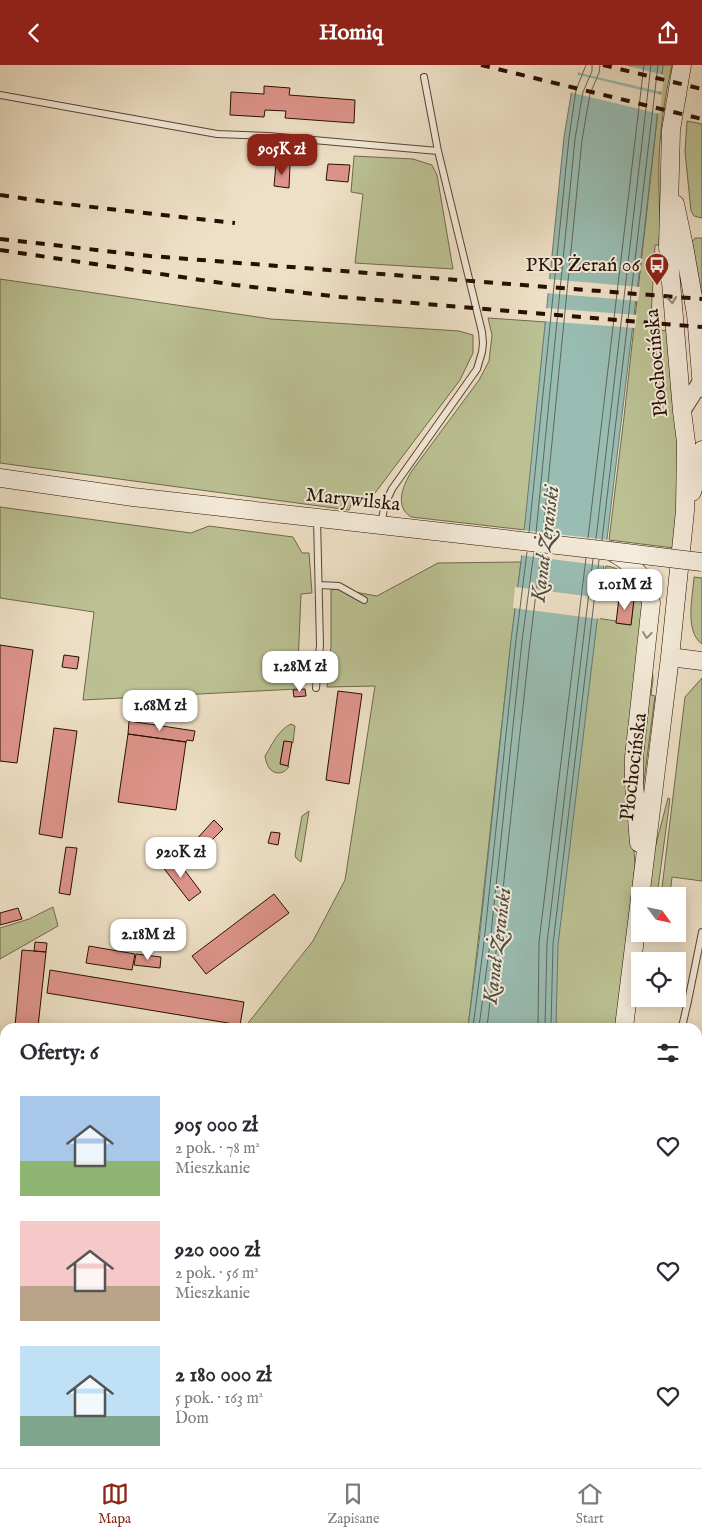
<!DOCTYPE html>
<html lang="pl">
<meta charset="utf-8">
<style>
:root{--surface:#fff;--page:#f2f2f3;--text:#2b2b33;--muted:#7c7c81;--line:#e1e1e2;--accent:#8f2418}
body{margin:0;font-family:"IM FELL English",serif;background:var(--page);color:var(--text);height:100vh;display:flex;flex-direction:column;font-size:19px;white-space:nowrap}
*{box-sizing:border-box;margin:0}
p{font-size:16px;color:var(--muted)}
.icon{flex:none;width:28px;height:28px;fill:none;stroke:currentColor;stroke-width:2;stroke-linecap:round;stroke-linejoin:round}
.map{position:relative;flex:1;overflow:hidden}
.side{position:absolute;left:0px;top:958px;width:702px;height:446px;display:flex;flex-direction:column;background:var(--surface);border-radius:15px 15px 0 0;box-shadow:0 2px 12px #0003}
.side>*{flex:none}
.needle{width:32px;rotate:123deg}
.controls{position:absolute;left:631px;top:822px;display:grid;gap:10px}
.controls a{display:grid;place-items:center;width:55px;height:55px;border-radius:0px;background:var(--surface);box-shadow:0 2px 12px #0003;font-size:25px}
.price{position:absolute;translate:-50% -42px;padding:0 11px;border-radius:10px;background:#fff;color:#222;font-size:16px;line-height:32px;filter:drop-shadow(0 1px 2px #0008)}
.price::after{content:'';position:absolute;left:50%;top:30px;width:15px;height:11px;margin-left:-8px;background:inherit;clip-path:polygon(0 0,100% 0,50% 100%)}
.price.on{background:var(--accent);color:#fff}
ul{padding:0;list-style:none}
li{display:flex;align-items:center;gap:15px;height:125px;padding:0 20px}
li span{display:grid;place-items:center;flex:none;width:140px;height:100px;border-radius:0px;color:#555}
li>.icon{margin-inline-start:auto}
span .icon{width:60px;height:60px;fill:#fffc;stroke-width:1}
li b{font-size:21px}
h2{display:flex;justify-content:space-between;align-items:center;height:60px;padding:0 20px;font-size:21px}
header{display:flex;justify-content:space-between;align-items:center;height:65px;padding:0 20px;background:var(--accent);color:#fff;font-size:22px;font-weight:800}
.tabs{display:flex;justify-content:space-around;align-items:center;height:70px;border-top:1px solid var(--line);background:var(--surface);font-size:14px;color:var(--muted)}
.tabs a{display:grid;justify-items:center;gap:2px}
.tabs .on{color:var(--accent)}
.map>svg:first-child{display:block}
.green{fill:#bbc193;stroke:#71684b}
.water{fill:#99bdb3;stroke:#6b776d}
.pier{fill:#eee0c6}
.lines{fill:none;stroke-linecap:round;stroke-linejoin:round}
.shore{stroke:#60665b;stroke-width:1}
.building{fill:#de948b;stroke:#270f03}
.service-casing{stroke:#594334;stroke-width:8}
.tertiary-casing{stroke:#594334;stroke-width:18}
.secondary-casing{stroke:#270f03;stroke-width:19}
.service{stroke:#f4ebda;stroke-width:6}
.tertiary{stroke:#f4ebda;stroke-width:16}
.secondary{stroke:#f4ebda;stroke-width:18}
.rail{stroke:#270f03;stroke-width:4;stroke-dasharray:9 9;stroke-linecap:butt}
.secondary-bridge-casing{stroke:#270f03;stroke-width:19;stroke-linecap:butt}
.secondary-bridge{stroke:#f4ebda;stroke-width:18}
.oneway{stroke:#988879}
.labels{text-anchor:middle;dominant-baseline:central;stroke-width:4;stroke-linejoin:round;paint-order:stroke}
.poi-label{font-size:20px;fill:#270f03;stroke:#f4ebda;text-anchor:end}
.street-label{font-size:20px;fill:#270f03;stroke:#f4ebda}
.water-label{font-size:21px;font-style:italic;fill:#4f4c41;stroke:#f4ebda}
</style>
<header><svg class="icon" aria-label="back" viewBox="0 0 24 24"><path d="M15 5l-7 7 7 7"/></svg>Homiq<svg class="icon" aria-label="share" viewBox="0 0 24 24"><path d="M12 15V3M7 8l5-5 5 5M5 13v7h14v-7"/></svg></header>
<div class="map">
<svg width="702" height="1403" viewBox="0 0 702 1403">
<rect width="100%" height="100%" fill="#eee0c6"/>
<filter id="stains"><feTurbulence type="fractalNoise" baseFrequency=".004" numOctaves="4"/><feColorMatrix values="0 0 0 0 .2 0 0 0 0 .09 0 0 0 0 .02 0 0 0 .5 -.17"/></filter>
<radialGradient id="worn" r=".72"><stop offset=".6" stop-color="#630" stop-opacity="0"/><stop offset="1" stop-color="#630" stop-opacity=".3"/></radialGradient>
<path class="green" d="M663,0h9c-7,31 -12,63 -13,95 -1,29 2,57 0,85h-4l-5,89 4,1 3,22 5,-1 -3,-26 10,1 13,112 -8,105 -65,-8 15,-123z
M687,56l15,3v94l-8,-2 -3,-5 -6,-59z
M354,91l59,3 19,6 5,10 16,94 -98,-6 8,-69 -12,-2z
M695,173h7v53h-6l-4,-49z
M0,214l271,40 188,12 14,4v18l-13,27 -88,117 -21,8 -2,5 -349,-47z
M488,253l58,4 -21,208 -114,-13c-17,-11 -8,-31 0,-45l68,-92 10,-19 3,-26z
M0,442l191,26 18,-7 84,11 9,16h7l3,40 -11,1 -4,95 -214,11 11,-88 -94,-14z
M521,497c-20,155 -34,311 -53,465h-223l68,-86 32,-61 30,-194 -48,1 4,-41v-56l7,-1 39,7 61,-33z
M606,501c18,2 29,16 34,33h3l-13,195 5,71 -18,162h-62l-3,-32 13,-121 31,-256 20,3v2l15,2 3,-26 -14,-1 -1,2 -18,-2z
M694,512l8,1v66c-18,-13 -9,-48 -8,-67z
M651,587l2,28 -2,15 4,1 -13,100 -4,-25z
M702,613v203l-30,-4 -2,19h-9l24,-199z
M291,659l4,2 -2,17 -9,-2 -4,23 9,2c-3,7 -13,10 -19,3 -3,-3 -4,-8 -5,-13 7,-11 13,-26 26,-32z
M668,733l2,1 -13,97h-10l7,-44z
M309,746l-8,51 -5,-4 -1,-3 7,-39z
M53,842l5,19 -58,33v-31l29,-9z
M0,1064l5,5v223l-5,1z
M180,1399h152v4h-145z"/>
<path class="water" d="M582,0h81l-19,168 -86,712 -2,82h-88l11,-85 32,-302 10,-78 43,-425 8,-48z
M332,1399h178v4h-178z"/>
<path class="pier" d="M579,0h45l40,10 -2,17 -86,-20z
M575,9l87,21 -2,19 -91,-22z
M548,214l92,8 -2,14 -92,-8z
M545,243l92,7 -2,13 -92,-7z
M522,465l87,10 -3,26 -87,-11z
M515,522l87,11 -2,21 -87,-11z"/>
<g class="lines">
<path class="shore" d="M529,467l40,-394 7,-48 10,-25
M536,468l39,-394 8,-47 9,-21v-6
M543,468l39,-393 8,-46 9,-21 1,-8
M588,473l56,-473
M596,474l55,-474
M602,475l56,-475
M473,962l11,-85 32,-302 11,-88
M479,962l11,-84 32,-302 12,-89
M487,962l10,-83 33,-302 11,-89
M538,962l1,-85 47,-384
M545,962l2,-84 46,-384
M551,962l2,-83 46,-384"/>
</g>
<path class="building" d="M264,21l26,2 -1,7 66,5 -1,23 -69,-5 1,-7 -21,-1 -1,7 -34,-2 1,-23 33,2z
M276,99l14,1 -1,23 -15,-2z
M328,99l22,1 -2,17 -22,-2z
M619,533l15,1 -3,26 -15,-2z
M0,580l33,5 -16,113 -17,-2z
M64,590l15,2 -2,12 -15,-2z
M305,624l1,7 -12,1 -1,-7z
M338,626l24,3 -13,90 -23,-4z
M129,656l66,10 -2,10 -6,-1 -1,2 -58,-8z
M54,663l23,3 -15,107 -23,-4z
M128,669l58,8 -10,68 -58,-8z
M284,676l8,1 -4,24 -8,-2z
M214,755l9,9 -32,32 -8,-7z
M271,767l9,1 -2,12 -10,-2z
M66,782l11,1 -7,47 -11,-2z
M174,791l27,36 -12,9 -27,-35z
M274,829l15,19 -83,61 -14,-18z
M18,843l4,11 -22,6v-12z
M35,877l12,1 -1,9 -12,-1z
M89,881l46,8 -3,16 -46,-7z
M22,885l24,2 -8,75 -23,-1z
M136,889l25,3 -1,11 -26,-3z
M50,905l194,32 -4,23 -193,-32z
M698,1052h4l-4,46z
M698,1159l4,1v109l-4,37z
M702,1276v109h-4v-73z
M72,1399h29l-1,4h-29z
M613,1399h73l-1,4h-73z"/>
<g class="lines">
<defs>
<path id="service" d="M0,30l217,39 51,2 170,15
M381,459l4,-20 7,-15 85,-120 5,-17 1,-9 -1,-11 -44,-181 -14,-74
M319,520l20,1 25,14
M316,623l4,-43 -3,-126
M676,934l12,2 14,-69
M682,962l6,-26
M698,1120h4"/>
<path id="tertiary" d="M682,346l20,-31"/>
<path id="secondary" d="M675,139l9,42 12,68 6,74
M0,413l133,19 477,54c22,11 37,27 41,52l-17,154v26l5,60
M692,427l8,-25 2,-17
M670,592l32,4
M624,962l46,-370 15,-146 1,-69 -4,-31 -14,-164 3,-117 11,-65
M570,1403l1,-4"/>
</defs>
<use href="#service" class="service-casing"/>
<use href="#tertiary" class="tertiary-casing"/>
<use href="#secondary" class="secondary-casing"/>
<use href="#service" class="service"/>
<use href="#tertiary" class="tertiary"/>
<use href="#secondary" class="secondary"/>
<path class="rail" d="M481,0l221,54
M603,0l99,24
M0,130l48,7 187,21
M0,174l150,17 552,43
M0,185l235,35 106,12 361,30"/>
<defs>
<path id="secondary-bridge" d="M610,486l92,11"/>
</defs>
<use href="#secondary-bridge" class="secondary-bridge-casing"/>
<use href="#secondary-bridge" class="secondary-bridge"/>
</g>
<defs><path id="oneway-chevron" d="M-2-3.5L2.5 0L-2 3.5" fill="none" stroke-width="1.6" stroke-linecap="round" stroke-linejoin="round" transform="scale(1.25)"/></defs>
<g class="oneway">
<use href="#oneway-chevron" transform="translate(672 235) rotate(85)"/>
<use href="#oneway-chevron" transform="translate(647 570) rotate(97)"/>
</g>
<defs>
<symbol id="bus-pin" viewBox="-11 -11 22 30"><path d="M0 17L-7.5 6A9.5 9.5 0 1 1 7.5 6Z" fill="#8f2418" stroke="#f4ebda"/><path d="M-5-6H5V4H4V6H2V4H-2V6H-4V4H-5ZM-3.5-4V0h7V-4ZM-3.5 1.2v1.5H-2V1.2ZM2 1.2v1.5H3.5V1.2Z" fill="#fff"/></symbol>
</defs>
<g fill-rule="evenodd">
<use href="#bus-pin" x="643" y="186" width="28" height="38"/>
</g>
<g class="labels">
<g class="poi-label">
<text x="640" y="200">PKP Żerań 06</text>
</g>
<g class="street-label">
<text transform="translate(657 298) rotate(-95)">Płochocińska</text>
<text transform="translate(353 435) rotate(6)">Marywilska</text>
<text transform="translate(634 702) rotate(-83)">Płochocińska</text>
</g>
<g class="water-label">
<text transform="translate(546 479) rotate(-83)">Kanał Żerański</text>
<text transform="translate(498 881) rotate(-83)">Kanał Żerański</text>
</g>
</g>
<rect width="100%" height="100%" filter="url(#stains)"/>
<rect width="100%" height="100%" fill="url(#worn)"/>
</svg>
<div class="controls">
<a><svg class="needle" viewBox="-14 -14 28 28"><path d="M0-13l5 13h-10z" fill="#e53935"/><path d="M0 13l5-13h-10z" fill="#7c7c81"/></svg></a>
<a><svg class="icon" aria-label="locate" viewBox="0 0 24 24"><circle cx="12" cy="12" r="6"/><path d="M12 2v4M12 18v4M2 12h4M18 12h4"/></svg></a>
</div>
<b class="price on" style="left:282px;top:111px">905K zł</b>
<b class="price" style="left:625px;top:546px">1.01M zł</b>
<b class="price" style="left:300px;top:628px">1.28M zł</b>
<b class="price" style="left:160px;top:667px">1.68M zł</b>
<b class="price" style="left:181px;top:814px">920K zł</b>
<b class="price" style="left:148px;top:896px">2.18M zł</b>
<section class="side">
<h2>Oferty: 6<svg class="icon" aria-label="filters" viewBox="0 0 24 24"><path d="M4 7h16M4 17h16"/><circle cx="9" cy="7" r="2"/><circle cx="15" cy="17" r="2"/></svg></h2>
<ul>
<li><span style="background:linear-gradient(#a9c7e8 65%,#8fb573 0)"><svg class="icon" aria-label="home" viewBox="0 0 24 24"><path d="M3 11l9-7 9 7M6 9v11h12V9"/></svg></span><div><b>905 000 zł</b><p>2 pok. · 78 m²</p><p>Mieszkanie</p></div><svg class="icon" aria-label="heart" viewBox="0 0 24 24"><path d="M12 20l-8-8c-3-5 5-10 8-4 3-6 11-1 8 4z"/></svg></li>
<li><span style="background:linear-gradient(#f6c9c9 65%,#b9a48a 0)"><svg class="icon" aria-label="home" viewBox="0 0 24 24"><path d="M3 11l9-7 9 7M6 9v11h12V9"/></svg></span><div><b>920 000 zł</b><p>2 pok. · 56 m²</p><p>Mieszkanie</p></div><svg class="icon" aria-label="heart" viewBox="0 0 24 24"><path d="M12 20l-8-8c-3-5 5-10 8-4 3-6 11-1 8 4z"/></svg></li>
<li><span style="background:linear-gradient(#bfe0f5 70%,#7fa58c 0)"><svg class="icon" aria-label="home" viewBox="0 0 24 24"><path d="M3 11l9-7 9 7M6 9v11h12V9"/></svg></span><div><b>2 180 000 zł</b><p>5 pok. · 163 m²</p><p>Dom</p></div><svg class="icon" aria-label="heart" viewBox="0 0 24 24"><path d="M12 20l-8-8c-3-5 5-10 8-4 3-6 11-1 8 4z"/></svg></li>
</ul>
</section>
</div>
<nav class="tabs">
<a class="on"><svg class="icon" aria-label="map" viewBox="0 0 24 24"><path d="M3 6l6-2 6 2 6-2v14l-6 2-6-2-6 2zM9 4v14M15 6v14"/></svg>Mapa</a>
<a><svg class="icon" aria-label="saved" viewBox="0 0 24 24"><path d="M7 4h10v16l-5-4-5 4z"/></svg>Zapisane</a>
<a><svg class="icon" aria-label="home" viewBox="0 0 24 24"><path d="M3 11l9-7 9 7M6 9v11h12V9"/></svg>Start</a>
</nav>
